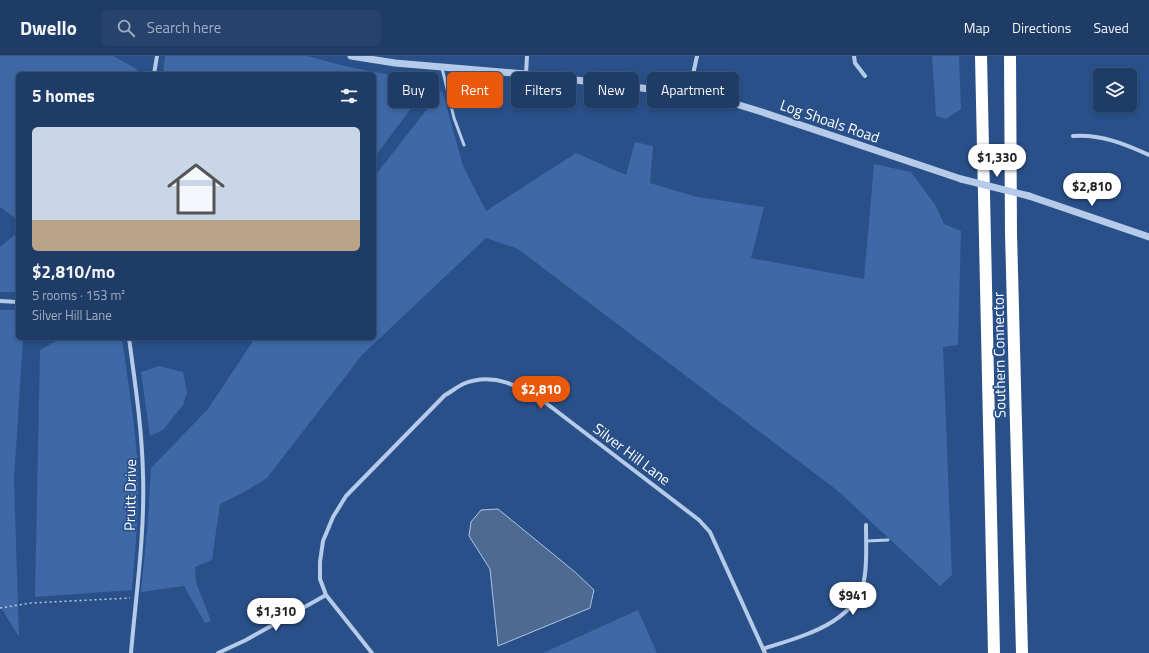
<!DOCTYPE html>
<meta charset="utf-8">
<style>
:root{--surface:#1f3c67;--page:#27436d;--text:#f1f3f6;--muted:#a1adc0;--line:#3c567b;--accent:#ea580c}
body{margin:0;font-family:"Titillium Web",sans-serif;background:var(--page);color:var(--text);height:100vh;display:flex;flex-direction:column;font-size:15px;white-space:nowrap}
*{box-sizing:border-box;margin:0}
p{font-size:13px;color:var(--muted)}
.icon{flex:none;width:22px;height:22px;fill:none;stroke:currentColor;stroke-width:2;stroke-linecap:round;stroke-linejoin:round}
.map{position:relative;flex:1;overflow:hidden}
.drawer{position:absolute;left:16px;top:16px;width:360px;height:268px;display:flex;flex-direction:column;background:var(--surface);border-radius:6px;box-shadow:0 2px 6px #0003,0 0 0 1px var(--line)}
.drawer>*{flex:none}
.guide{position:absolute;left:388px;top:16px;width:380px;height:36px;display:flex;gap:8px}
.tools{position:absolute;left:1093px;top:12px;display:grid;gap:8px}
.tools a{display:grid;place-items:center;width:44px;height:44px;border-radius:6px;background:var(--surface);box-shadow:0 2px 6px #0003,0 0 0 1px var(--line);font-size:20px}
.price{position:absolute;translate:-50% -34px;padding:0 9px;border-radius:14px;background:#fff;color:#222;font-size:13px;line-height:26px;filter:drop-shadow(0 1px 2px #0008)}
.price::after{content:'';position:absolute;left:50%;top:24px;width:12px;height:9px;margin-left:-6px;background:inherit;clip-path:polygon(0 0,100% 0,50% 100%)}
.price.active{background:var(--accent);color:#fff}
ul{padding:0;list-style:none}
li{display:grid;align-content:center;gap:8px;height:212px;padding:0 16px}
li span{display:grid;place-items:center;height:124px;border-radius:6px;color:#555}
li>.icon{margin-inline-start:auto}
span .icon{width:72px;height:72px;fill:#fffc;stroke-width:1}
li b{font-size:17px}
h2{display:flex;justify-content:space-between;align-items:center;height:48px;padding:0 16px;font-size:17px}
.tag{padding:0 14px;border-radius:6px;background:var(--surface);box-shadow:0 2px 6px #0003,0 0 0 1px var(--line);font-size:14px;line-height:36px}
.tag.active{background:var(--accent);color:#fff}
header{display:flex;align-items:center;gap:24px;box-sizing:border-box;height:56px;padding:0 20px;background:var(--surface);border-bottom:1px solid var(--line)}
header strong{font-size:19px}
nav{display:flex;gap:22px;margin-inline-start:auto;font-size:14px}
.search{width:280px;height:36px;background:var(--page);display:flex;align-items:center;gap:10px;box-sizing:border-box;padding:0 14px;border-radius:6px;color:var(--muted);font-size:15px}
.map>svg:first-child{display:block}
.green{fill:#3e69a6}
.water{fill:#4e6a92;stroke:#abc6e9}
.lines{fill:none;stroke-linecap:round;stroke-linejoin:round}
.path{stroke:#b6cbe9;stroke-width:1.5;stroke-dasharray:2 3;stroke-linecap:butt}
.service{stroke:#b6cbe9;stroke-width:3}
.minor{stroke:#b6cbe9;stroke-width:4}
.tertiary{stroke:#b6cbe9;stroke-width:7}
.motorway{stroke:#fff;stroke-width:12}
.tertiary-bridge{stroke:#b6cbe9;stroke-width:7}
.labels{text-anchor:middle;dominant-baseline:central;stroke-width:3.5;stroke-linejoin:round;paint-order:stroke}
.street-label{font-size:15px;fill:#fff;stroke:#295089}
</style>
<header>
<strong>Dwello</strong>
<div class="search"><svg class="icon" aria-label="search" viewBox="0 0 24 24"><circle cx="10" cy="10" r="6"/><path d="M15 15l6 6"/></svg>Search here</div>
<nav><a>Map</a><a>Directions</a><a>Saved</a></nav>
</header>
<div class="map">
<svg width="1149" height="597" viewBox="0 0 1149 597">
<rect width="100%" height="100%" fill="#295089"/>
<path class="green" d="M0,0h113l24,13 -1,5h-118v146l-18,-13z
M165,0h142l42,11 47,9 35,2 -7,13 -50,67v-84h-211z
M932,0h27l2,53 -15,10 -10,-3z
M442,34l21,76 23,45 90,-58 50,22 9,-33 18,4 -3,37 47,14 67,10 -13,51 113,21 10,-115 37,8 25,34 8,18 17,7 -3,114 -15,2 9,228 -12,11 -102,-95 -320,-242 -32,-11 -124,117 -95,123 -23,14 -24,12 -8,56 -17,7 1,15 15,39 -6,2 -21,-37 -43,6 7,-72 3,-52 57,-59 47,-71h119v-161z
M18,176v60h-18v-45z
M0,254h18v28h5l-9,142 5,157 -19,-31z
M61,282h61c6,45 14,91 16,136 1,39 -3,78 -6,116l-97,7 5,-247z
M159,310l24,6 4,20 -4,13 -20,25 -13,6 -9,-64z
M638,554l19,43h-114z"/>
<path class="water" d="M498,453l77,63 19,18 -4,18 -92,38 -8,-77 -21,-33 2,-14 10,-12z"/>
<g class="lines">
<path class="path" d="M0,552l31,-5 99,-5"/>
<path class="service" d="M442,12l12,50 10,27
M866,485l22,-1"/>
<path class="minor" d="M854,0l1,7 10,13
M154,18l3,-18
M526,18l1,-18
M689,37l8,-37
M1073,80c28,-2 52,8 76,19
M0,245l18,1
M129,282c6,45 13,91 14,136 2,60 -7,120 -12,179
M763,593c39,-13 97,-26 102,-75 2,-16 1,-33 1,-49
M218,597l28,-13 80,-45
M372,597l-46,-58 -6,-16v-17l3,-21 10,-24 13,-21 99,-101c6,-3 12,-8 18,-11 31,-13 58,3 83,19l153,117 11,12 55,121"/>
<path class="tertiary" d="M351,0l44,7 131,11 173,21 27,6 36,11 199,67
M1029,140l120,41"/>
<path class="motorway" d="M981,0l13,597
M1010,0l1,177 11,420"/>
<path class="tertiary-bridge" d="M961,123l68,17"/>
</g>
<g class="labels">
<g class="street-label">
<text transform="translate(830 65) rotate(19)">Log Shoals Road</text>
<text transform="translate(999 299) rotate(-91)">Southern Connector</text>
<text transform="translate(632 398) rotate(37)">Silver Hill Lane</text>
<text transform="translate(130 439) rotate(-89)">Pruitt Drive</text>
</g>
</g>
</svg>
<div class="tools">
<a><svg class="icon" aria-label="layers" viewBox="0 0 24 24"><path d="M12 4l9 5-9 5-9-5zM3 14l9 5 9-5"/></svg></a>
</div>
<b class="price" style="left:997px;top:122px">$1,330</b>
<b class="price" style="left:1092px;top:151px">$2,810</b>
<b class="price active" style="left:541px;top:354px">$2,810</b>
<b class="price" style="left:853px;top:560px">$941</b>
<b class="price" style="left:276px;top:576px">$1,310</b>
<div class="guide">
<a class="tag">Buy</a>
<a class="tag active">Rent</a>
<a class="tag">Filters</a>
<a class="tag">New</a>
<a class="tag">Apartment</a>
</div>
<section class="drawer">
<h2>5 homes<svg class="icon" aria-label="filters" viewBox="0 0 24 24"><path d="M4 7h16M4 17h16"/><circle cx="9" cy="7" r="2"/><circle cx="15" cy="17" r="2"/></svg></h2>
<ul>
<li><span style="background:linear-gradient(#c9d6e8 75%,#b9a48a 0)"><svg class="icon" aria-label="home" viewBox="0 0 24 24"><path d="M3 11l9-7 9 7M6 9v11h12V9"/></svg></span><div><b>$2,810/mo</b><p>5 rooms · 153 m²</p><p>Silver Hill Lane</p></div></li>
</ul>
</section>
</div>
